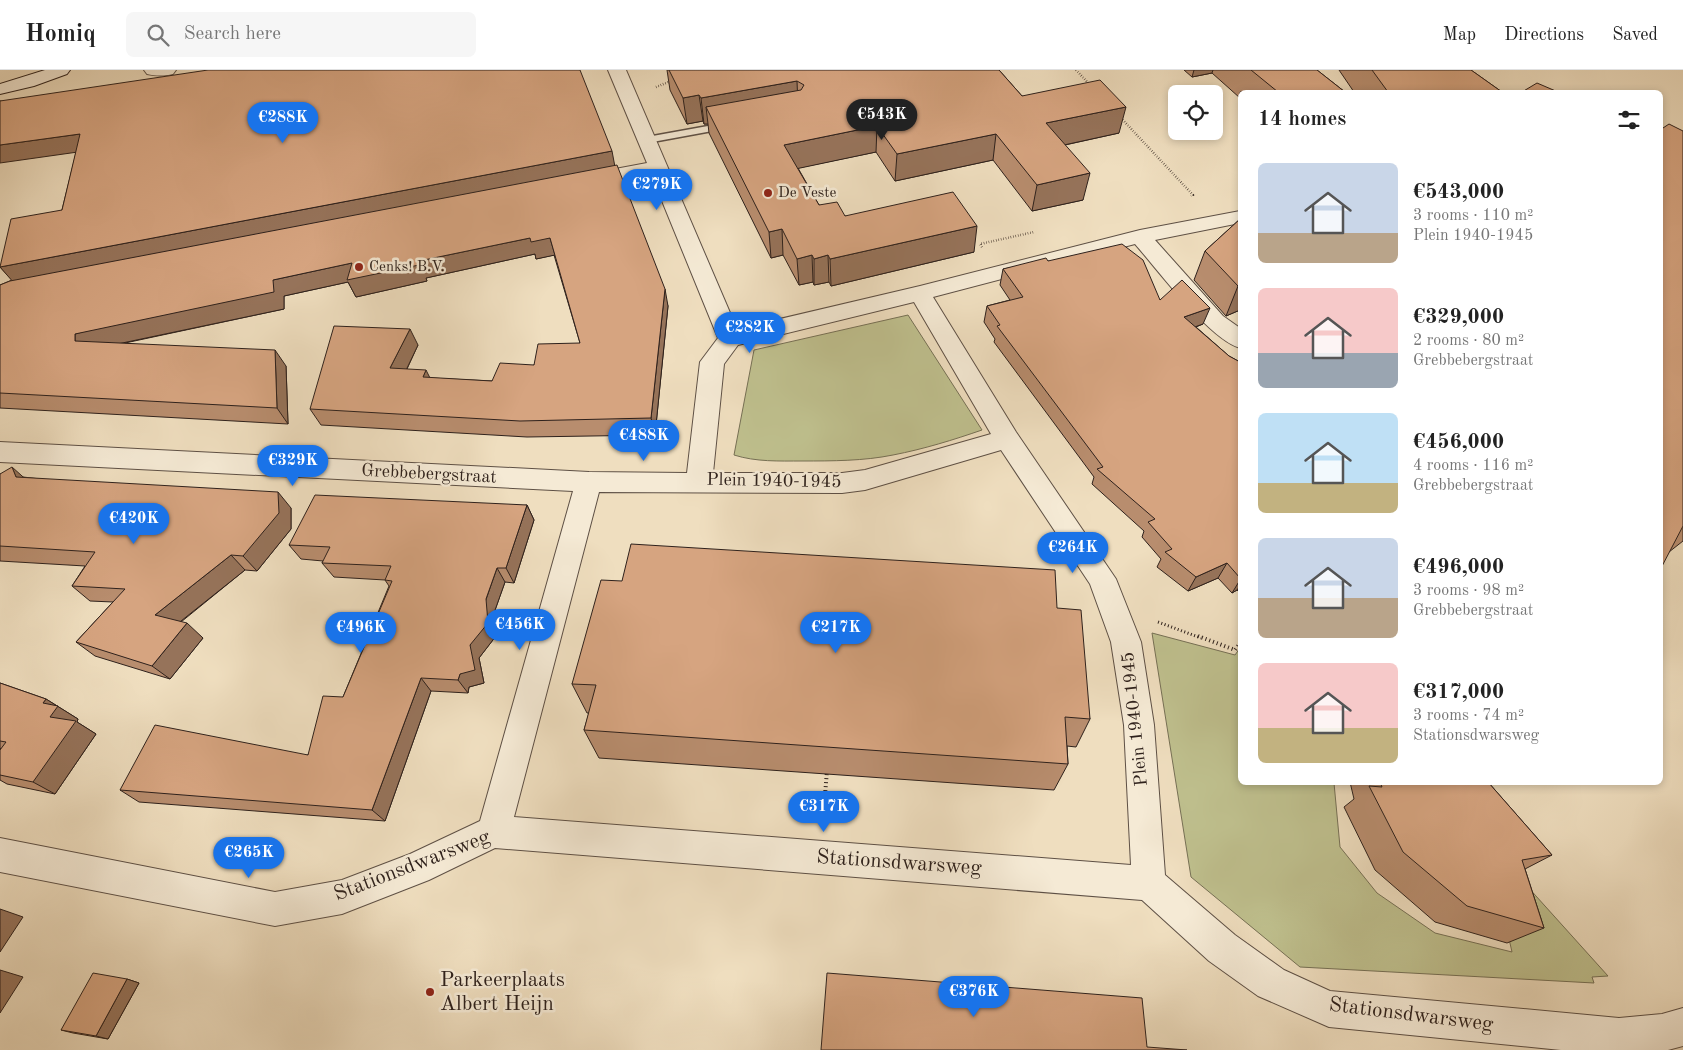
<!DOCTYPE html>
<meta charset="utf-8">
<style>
:root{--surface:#fff;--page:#f6f6f6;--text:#222;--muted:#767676;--line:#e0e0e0;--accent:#1a73e8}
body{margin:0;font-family:"Old Standard TT",serif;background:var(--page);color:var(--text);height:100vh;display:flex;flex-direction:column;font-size:19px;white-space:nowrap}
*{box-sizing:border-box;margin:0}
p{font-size:16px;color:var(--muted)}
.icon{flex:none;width:28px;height:28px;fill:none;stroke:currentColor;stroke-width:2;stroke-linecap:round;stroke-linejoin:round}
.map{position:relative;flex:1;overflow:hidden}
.drawer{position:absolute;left:1238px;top:20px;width:425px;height:695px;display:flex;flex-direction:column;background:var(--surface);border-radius:8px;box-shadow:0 2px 8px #0003}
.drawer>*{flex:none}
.controls{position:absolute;left:1168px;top:15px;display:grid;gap:10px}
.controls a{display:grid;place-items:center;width:55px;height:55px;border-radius:8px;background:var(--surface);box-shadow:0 2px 8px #0003;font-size:25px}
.price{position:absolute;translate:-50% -42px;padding:0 11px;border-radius:18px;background:var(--accent);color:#fff;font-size:16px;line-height:32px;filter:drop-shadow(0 1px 2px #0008)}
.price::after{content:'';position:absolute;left:50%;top:30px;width:15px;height:11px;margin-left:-8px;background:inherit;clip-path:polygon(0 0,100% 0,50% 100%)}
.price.on{background:#222;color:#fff}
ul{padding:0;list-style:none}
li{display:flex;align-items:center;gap:15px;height:125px;padding:0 20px}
li span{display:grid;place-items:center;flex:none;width:140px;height:100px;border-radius:8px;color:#555}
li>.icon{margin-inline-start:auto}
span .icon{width:60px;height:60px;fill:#fffc;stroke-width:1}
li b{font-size:21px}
h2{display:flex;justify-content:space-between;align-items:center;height:60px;padding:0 20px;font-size:21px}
header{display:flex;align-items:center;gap:30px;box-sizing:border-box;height:70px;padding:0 25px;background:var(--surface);border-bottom:1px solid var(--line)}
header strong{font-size:24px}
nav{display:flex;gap:28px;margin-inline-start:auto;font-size:18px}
.search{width:350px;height:45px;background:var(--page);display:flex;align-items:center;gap:12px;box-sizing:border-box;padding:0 18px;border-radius:8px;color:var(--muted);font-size:19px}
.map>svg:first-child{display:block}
.green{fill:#bfc08e;stroke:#767055}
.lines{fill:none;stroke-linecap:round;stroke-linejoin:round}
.service-casing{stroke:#5e5045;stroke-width:3}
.minor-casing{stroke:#5e5045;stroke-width:2}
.tertiary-casing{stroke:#5e5045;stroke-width:2}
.secondary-casing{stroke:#2e211c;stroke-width:2}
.path-far2{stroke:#2e211c;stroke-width:2.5;stroke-dasharray:0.5 2;stroke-linecap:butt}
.path-far1{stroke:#2e211c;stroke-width:3;stroke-dasharray:1 2.5;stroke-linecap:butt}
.path{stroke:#2e211c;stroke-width:4;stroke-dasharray:1 3;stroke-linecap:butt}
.service{fill:#f5ead5;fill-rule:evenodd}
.minor{fill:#f5ead5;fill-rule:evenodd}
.tertiary{fill:#f5ead5;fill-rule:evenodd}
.secondary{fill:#f5ead5;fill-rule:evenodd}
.wall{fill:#b88d6e;stroke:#2e211c}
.shaded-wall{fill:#96735a;stroke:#2e211c}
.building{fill:#d6a480;stroke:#2e211c}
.poi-dot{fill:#8f2418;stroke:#f5ead5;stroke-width:2}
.labels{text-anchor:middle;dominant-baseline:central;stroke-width:5;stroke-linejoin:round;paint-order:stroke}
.far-poi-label{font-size:15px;fill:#2e211c;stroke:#f5ead5;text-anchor:start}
.street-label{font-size:18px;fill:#2e211c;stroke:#f5ead5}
.near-street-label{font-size:21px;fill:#2e211c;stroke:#f5ead5}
.near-poi-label{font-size:21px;fill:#2e211c;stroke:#f5ead5;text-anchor:start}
</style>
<header>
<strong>Homiq</strong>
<div class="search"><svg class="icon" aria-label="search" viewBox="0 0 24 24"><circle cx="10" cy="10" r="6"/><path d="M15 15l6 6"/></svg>Search here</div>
<nav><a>Map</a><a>Directions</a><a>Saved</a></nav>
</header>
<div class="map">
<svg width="1683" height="980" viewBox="0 0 1683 980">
<rect width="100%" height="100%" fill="#efdebf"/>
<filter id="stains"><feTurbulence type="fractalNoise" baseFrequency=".004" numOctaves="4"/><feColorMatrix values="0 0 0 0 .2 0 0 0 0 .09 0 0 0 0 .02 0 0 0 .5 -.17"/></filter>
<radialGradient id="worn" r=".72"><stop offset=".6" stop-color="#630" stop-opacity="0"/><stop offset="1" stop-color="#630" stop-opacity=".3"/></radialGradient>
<path class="green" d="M908,245l74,115c-29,10 -58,19 -89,25 -29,6 -61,6 -91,6 -23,0 -46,1 -68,-6l20,-105z
M1152,563l83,22 5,-7v134l94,1 6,64 37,46 58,40 77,19 -13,-57 28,-9 81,90 -16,1 2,6 -294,-16 -109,-90z"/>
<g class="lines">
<defs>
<path id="service" d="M730,52l4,1 1,2 -1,2 -87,16 -6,-3 6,-3z"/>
<path id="minor" d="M608,0h18l111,259 183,-43 220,-56 100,-19v12l-85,17 68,76 17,12v20c-31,-9 -82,-78 -105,-104l-202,53 83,135 100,147 25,63 13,83 11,150 70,60 49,35 46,21 289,27 43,-4 21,-6v38l-15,4h-107l-232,-23 -71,-31 -49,-35 -67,-61 -647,-52 -66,32 -87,34 -67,12 -275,-54v-34l275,54 67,-12 68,-26 70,-33 93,-330 -573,-29v-20l589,30 98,1 13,-111 18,-24 -67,-164 -68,13 -7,-2 -3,-4 3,-4 7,-2 64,-12zM914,232l77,132 -126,36 -23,3h-129l11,-109 14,-19zM1001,380l89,134 21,58 13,83 7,140 -617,-48 85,-325 243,1 23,-3z"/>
<path id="tertiary" d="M144,0h32l-3,4c-9,2 -17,2 -26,0z"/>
<path id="secondary" d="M45,0h25l-3,4 -33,12 -34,8v-10z"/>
</defs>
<use href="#service" class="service-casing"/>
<use href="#minor" class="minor-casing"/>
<use href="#tertiary" class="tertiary-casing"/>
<use href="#secondary" class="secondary-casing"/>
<path class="path-far2" d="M1076,0l15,16
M656,17l15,-6
M1121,48l72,77 -2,1
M982,177l-2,-3 54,-12"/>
<path class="path-far1" d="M1158,552l43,16"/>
<path class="path" d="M1198,566l37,14 5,-7
M823,749l4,-48"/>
<use href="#service" class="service"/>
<use href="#minor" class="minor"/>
<use href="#tertiary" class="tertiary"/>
<use href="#secondary" class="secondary"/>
</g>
<path class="wall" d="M667,0h332l23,26 97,37 -54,12 18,55 -51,11 -39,-51 -98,21 -19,-29 -78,16 21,37 26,11 129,36 -143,34 -2,-4 -15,3 -1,-3 -14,3 -16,-30 -12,3 -62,-125 -1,-9h-4l-1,-3 -16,3 -17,-34z
M1184,0h133l28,22h-105v6l-28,-25 -20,4z
M1339,0h132l31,22h-148z
M0,31l615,64 53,141 -13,129 -128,2 -206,-12 -11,-16 108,-64 -11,24 23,9 62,3 42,-16 46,-22 -26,-88 -18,4 -1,-5 -109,24 1,3 -71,16 -8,-15 -64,14v13l-159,34 161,23 2,58 -288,-16v-123l12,-5 -12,-13 62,-57 14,-57z
M1683,61v410l-14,11z
M1240,149v91l-14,6 -32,-36 11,-29z
M1048,191l112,39 43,24 -7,3 33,29 11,6v231l-3,-3 -5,3 -14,-15 -30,13 -31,-24 4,-8 -19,-22 2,-6 -52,-47 2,-7 -100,-135 1,-3 -11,-17 3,-16 23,-6 -10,-15 3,-16z
M0,404l23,3 268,31v21l-34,42 -12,-1 -64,52 22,16 -33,41 -75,-23 -19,-14 37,-40 -23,-1 -18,-15 13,-20 -85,-5z
M527,435l7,15 -20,63 -9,-1 -11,31 2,23 -17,22 5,25 -15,4 -1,6 -37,-2 -46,130 -246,-19 -19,-12 188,-35 35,-58 46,-111 -4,-6 -51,-3 -12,-14 1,-2 -22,-2 -12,-14z
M622,511l435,27 33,111 -14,28 -9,-1 1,18 -14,26 -455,-32 -15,-28 5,-17h-2l-15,-29z
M0,613l46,16 32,20 -1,3 19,12 -41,60 -48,-10 -7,-4v-30l1,-1 -1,-1z
M1350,712h138l64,73 -27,14 19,59 -37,15 -72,-21 -60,-52 -31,-63 10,-8z
M127,909l12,4 -31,56 -35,-6 -12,-3z"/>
<path class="shaded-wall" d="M1194,0h19l-1,3 -20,4z
M797,11l1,26h-92l2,17h-4l-3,-26z
M699,25l4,26 -16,3 -4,-26z
M1126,37l-7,26 -78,17 5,-27z
M877,56l-1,26 -90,19 -2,-26z
M80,64l12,16 -92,13v-18z
M996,64l-3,26 -98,21 2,-27z
M612,81l3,16 -601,116 -14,-16z
M1090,103l-7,27 -51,11 5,-26z
M977,156l-3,26 -143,34 -1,-27z
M782,159l1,26 -12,3 -2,-26z
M530,168h20l5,17 -19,4 -1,-5 -109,24 1,3 -71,16 -8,-15 -64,14v13l-195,41 -14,-9v-7l198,-54 79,-17 67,-2z
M812,185l1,27 -14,3 -2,-26z
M828,185l1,27 -15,3v-26z
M1238,216h2v24l-14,6z
M665,219l3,17 -13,129 -4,-17z
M1210,238l-7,16 -25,9 6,-16z
M410,259l8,16 -19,40 -9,-17z
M275,280l11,16 2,58 -11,-16z
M426,300l8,16 -11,-9z
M12,397l19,17 -15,-7z
M278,422l13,16v21l-34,42 -14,-15z
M527,435l7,15 -20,63 -8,-15z
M231,485l14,15 -74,59 -16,-14z
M1227,493l-9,15 -30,13 8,-14z
M497,498l8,14 -11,31 2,23 -17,22 5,25 -15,4 -1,6 -10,-13z
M1240,510v6l-3,4 -5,3z
M187,553l16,15 -33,41 -18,-13z
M421,608l10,13 -46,130 -13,-11z
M46,629l32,20 -1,3 19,12 -41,60 -22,-12 17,-65 -7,-14z
M0,839l23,8 -23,35z
M0,900l23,7 -23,36z
M127,909l12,4 -31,56 -12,-3z"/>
<path class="building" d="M208,0h372l32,81 -612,116 11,-48 51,-9 18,-76 -80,11v-44z
M669,0h330l23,26 78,-16 26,27 -80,16 44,50 -53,12 -41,-51 -99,20 -20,-28 -93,19 35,60 18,-3 8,14 108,-24 24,34 -147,33 -2,-4 -14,4 -2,-4 -15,4 -15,-30 -13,3 -63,-125 95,-17 3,-5 -7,-4 -96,17 -2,-3 -16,3z
M1251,0h66l28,22h-67z
M1372,0h99l31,22h-114z
M1537,13l21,9h-36z
M1669,54l14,7v395l-23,44v-440z
M617,95l48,124 -14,129 -131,3 -210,-12 24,-83 76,3 -20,39 36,2 -3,7 69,4 8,-18 34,2 4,-21 42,-1 -30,-105 -19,4 -1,-4 -111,23v4l-72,15 5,-17 -79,17 1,12 -199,42v7l200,9 2,58 -277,-15v-108l10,-4z
M1240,149v67h-2l-33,-35z
M1122,174l21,16 17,40 22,-20 28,28 -26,9 45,39 11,6v216l-13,-15 -31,14 -31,-25 7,-3 -24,-27 7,-3 -58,-50 6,-2 -106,-141 3,-1 -13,-19 36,-9 -20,-28 43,-11 2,3z
M12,397l4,10 262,15 1,21 -36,43 -12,-1 -76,60 32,8 -35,43 -76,-24 49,-53 -53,-3 23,-34 -95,-6v-72z
M315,425l212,10 -21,63h-9l-11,31 2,24 -18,22 5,25 -15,4 -2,6 -37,-2 -49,132 -252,-20 35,-65 153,30 15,-59 20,1 49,-116 -7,-1 6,-14 -69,-3 8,-16 -41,-2z
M631,474l424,26 2,38 24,2 9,109 -25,-2 3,47 -484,-34 12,-45 -24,-1 29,-104 21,1z
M0,613l46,16 -3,4 15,3 -8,11 26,4 -43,61 -33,-7v-25l6,-8 -6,-1z
M1380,712h108l64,73 -30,5 22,68 -77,-22 -64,-54 -34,-66 13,1z
M93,903l34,6 -31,57 -35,-6z
M827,903l315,25 5,49 40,3h-366z"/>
<g class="poi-dot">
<circle cx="768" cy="123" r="5"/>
<circle cx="359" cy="197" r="5"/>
<circle cx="430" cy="922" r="5"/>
</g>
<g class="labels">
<g class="far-poi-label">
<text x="778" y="123">De Veste</text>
<text x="369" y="197">Cenks! B.V.</text>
</g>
<g class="street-label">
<text transform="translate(429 404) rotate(3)">Grebbebergstraat</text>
<text transform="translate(774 411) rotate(1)">Plein 1940-1945</text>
<text transform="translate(1135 649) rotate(-96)">Plein 1940-1945</text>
</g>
<g class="near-street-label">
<text transform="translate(899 793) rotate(4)">Stationsdwarsweg</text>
<text transform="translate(412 796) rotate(-21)">Stationsdwarsweg</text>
<text transform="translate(1411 945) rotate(7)">Stationsdwarsweg</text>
</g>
<g class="near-poi-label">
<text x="440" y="910">Parkeerplaats<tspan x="440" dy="24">Albert Heijn</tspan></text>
</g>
</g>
<rect width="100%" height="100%" filter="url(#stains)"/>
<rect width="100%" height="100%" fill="url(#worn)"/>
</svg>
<div class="controls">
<a><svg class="icon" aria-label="locate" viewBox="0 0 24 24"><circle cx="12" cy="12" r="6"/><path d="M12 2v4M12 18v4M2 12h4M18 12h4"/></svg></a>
</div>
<b class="price on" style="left:882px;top:71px">€543K</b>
<b class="price" style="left:283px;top:74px">€288K</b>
<b class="price" style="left:657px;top:141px">€279K</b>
<b class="price" style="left:750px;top:284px">€282K</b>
<b class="price" style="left:644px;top:392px">€488K</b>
<b class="price" style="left:293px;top:417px">€329K</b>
<b class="price" style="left:134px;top:475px">€420K</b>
<b class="price" style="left:1073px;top:504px">€264K</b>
<b class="price" style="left:520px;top:581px">€456K</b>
<b class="price" style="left:361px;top:584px">€496K</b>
<b class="price" style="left:836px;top:584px">€217K</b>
<b class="price" style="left:824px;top:763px">€317K</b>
<b class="price" style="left:249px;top:809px">€265K</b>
<b class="price" style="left:974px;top:948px">€376K</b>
<section class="drawer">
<h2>14 homes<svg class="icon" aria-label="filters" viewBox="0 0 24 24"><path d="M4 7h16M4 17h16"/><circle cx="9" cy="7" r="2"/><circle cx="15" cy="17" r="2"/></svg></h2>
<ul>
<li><span style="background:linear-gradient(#c9d6e8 70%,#b9a48a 0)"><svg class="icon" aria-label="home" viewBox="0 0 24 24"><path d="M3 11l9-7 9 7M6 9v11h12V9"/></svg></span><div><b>€543,000</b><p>3 rooms · 110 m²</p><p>Plein 1940-1945</p></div></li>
<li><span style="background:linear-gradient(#f6c9c9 65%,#9aa5b1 0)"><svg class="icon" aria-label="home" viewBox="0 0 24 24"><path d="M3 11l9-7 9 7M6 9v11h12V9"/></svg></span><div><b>€329,000</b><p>2 rooms · 80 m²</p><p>Grebbebergstraat</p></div></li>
<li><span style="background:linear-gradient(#bfe0f5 70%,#c2b280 0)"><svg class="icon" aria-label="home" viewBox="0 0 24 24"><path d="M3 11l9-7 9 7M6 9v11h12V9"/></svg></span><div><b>€456,000</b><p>4 rooms · 116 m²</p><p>Grebbebergstraat</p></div></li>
<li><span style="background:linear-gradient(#c9d6e8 60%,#b9a48a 0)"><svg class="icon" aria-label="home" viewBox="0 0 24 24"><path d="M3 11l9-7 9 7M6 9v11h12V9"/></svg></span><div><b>€496,000</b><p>3 rooms · 98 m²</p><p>Grebbebergstraat</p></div></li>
<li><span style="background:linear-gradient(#f6c9c9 65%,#c2b280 0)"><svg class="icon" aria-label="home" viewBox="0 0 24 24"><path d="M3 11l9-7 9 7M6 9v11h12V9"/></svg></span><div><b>€317,000</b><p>3 rooms · 74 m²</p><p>Stationsdwarsweg</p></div></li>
</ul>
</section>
</div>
